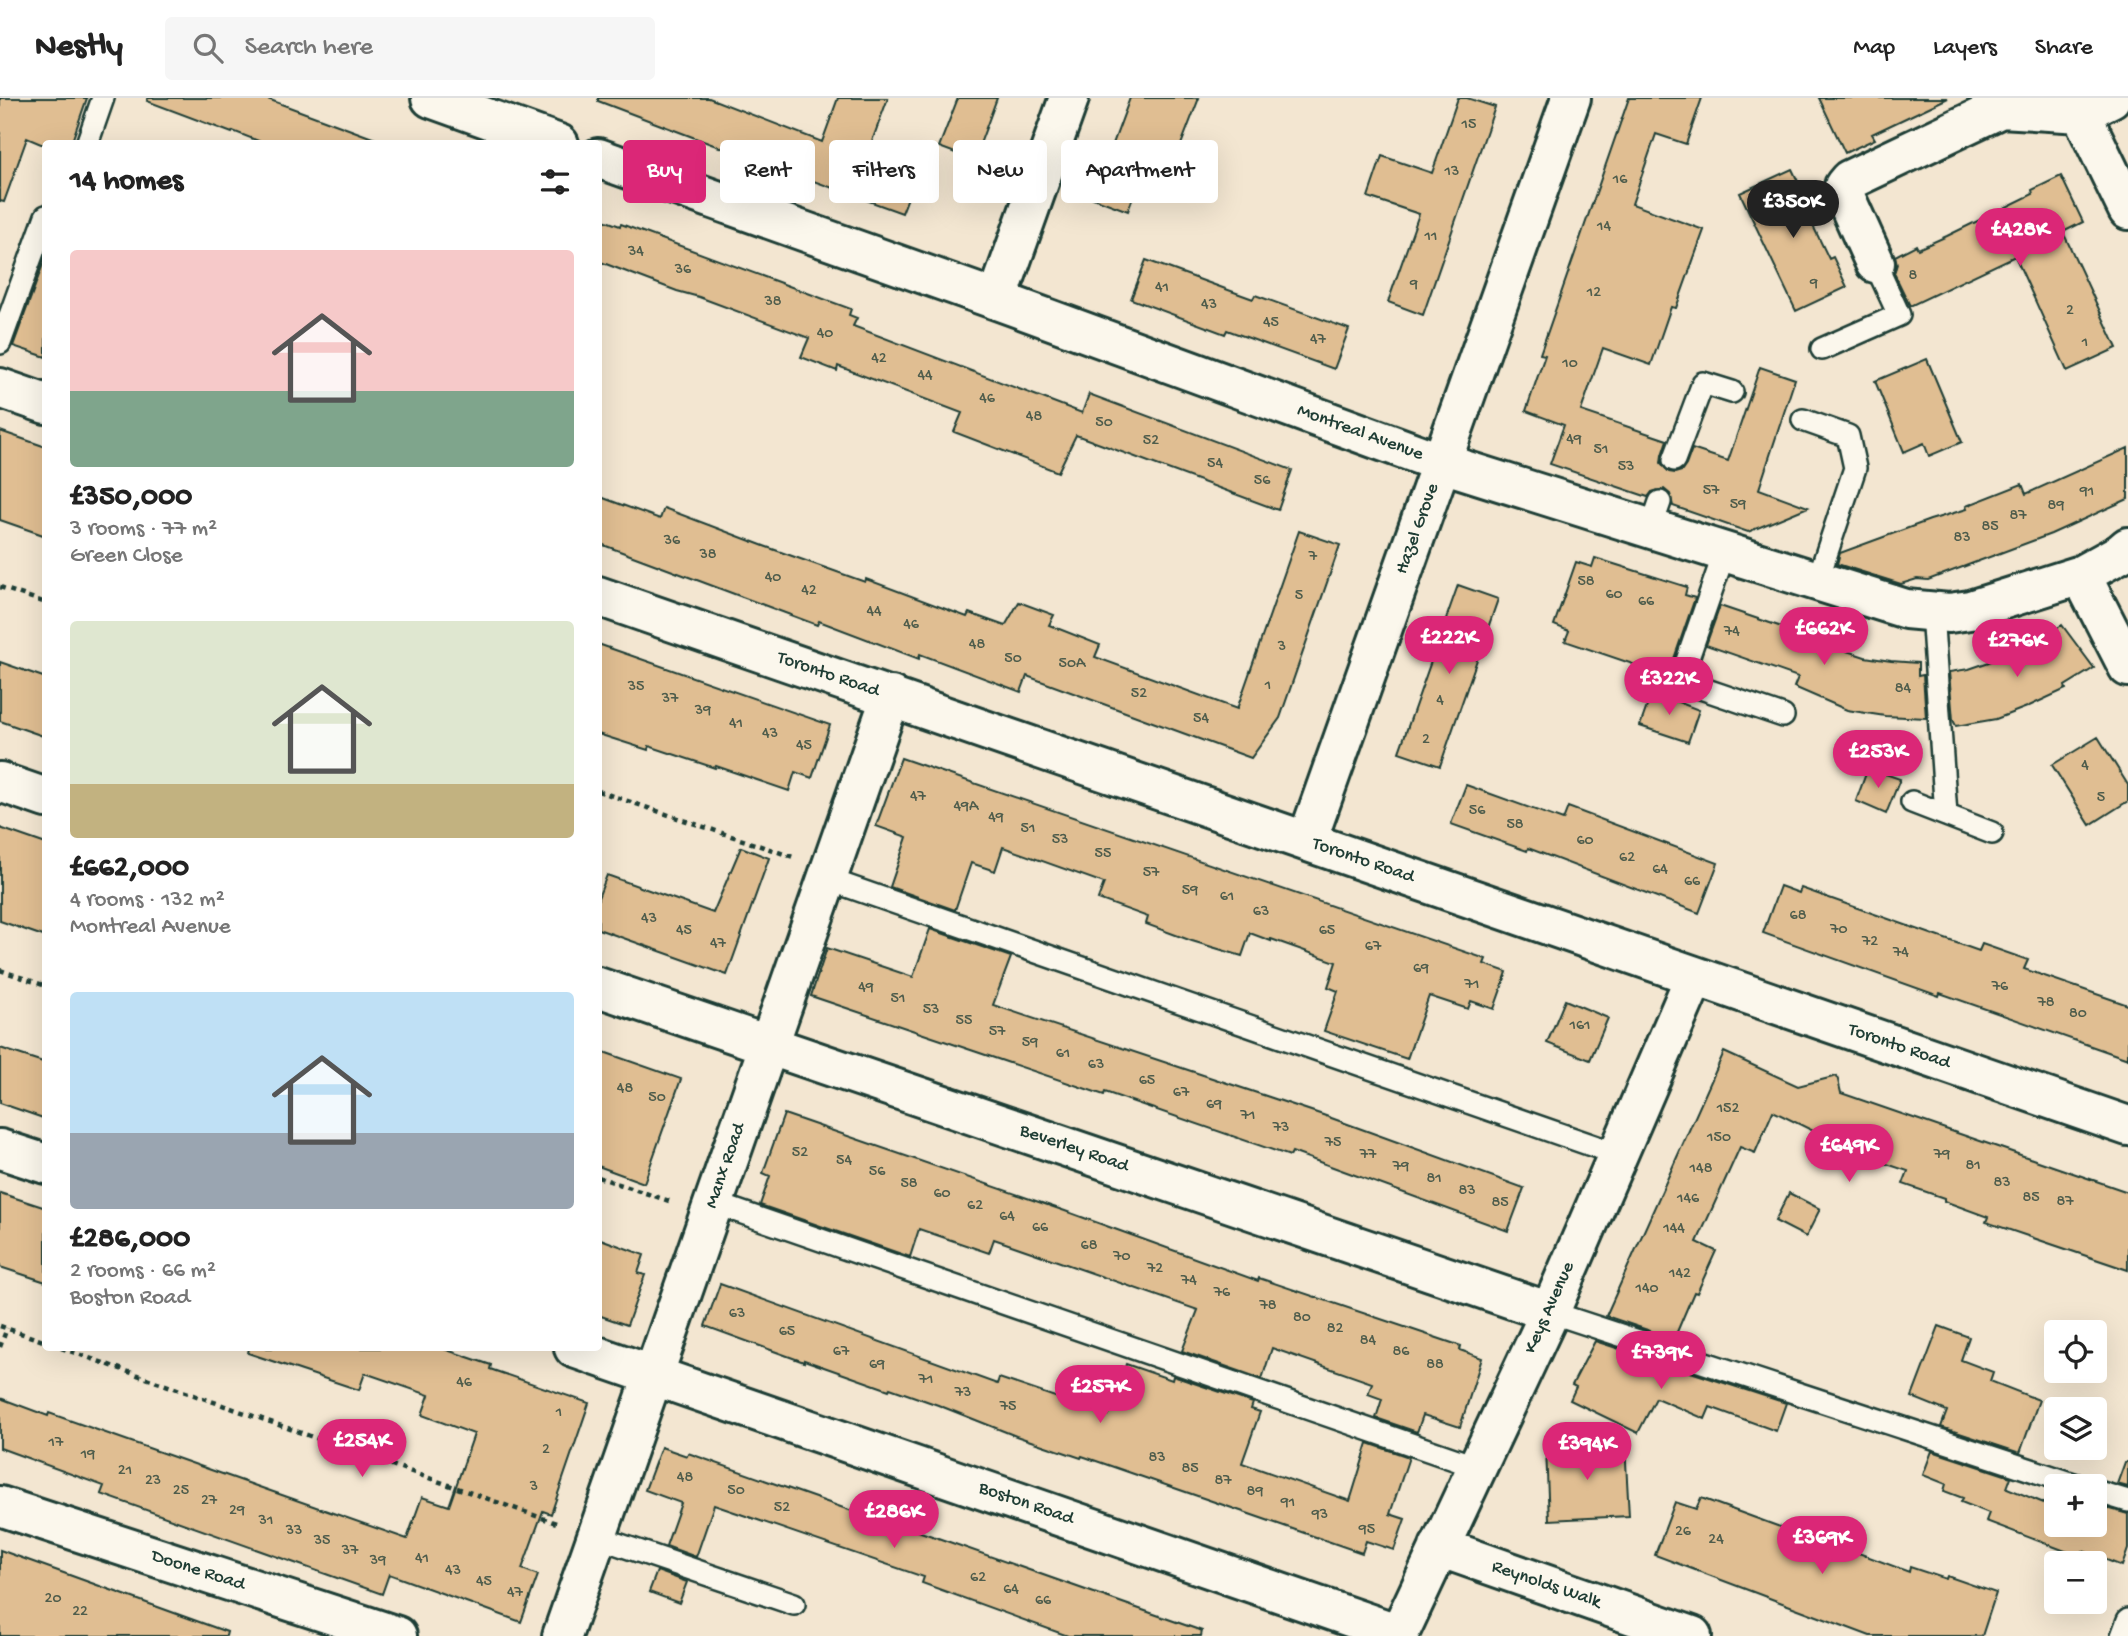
<!DOCTYPE html>
<meta charset="utf-8">
<style>
:root{--surface:#fff;--page:#f6f6f6;--text:#222;--muted:#767676;--line:#e0e0e0;--accent:#db2777}
body{margin:0;font-family:"Gochi Hand",sans-serif;background:var(--page);color:var(--text);height:100vh;display:flex;flex-direction:column;font-size:26px;white-space:nowrap}
*{box-sizing:border-box;margin:0}
p{font-size:23px;color:var(--muted)}
.icon{flex:none;width:38px;height:38px;fill:none;stroke:currentColor;stroke-width:2;stroke-linecap:round;stroke-linejoin:round}
.map{position:relative;flex:1;overflow:hidden}
.panel{position:absolute;left:42px;top:42px;width:560px;height:1211px;display:flex;flex-direction:column;background:var(--surface);border-radius:7px;box-shadow:0 7px 28px #0002}
.panel>*{flex:none}
.hud{position:absolute;left:623px;top:42px;width:665px;height:63px;display:flex;gap:14px}
.tools{position:absolute;left:2044px;top:1222px;display:grid;gap:14px}
.tools a{display:grid;place-items:center;width:63px;height:63px;border-radius:7px;background:var(--surface);box-shadow:0 7px 28px #0002;font-size:35px}
.price{position:absolute;translate:-50% -60px;padding:0 16px;border-radius:24px;background:var(--accent);color:#fff;font-size:23px;line-height:46px;filter:drop-shadow(0 2px 4px #0008)}
.price::after{content:'';position:absolute;left:50%;top:42px;width:21px;height:16px;margin-left:-10px;background:inherit;clip-path:polygon(0 0,100% 0,50% 100%)}
.price.current{background:#222;color:#fff}
ul{padding:0;list-style:none}
li{display:grid;align-content:center;gap:14px;height:371px;padding:0 28px}
li span{display:grid;place-items:center;height:217px;border-radius:7px;color:#555}
li>.icon{margin-inline-start:auto}
span .icon{width:126px;height:126px;fill:#fffc;stroke-width:1}
li b{font-size:30px}
h2{display:flex;justify-content:space-between;align-items:center;height:84px;padding:0 28px;font-size:30px}
.chip{padding:0 24px;border-radius:7px;background:var(--surface);box-shadow:0 7px 28px #0002;font-size:24px;line-height:63px}
.chip.current{background:var(--accent);color:#fff}
header{display:flex;align-items:center;gap:42px;box-sizing:border-box;height:98px;padding:0 35px;background:var(--surface);border-bottom:2px solid var(--line)}
header strong{font-size:33px}
nav{display:flex;gap:38px;margin-inline-start:auto;font-size:24px}
.search{width:490px;height:63px;background:var(--page);display:flex;align-items:center;gap:18px;box-sizing:border-box;padding:0 24px;border-radius:7px;color:var(--muted);font-size:26px}
.map>svg:first-child{display:block}
.building{fill:#e0be92;stroke:#1f3d34;stroke-width:2}
.lines{fill:none;stroke-linecap:round;stroke-linejoin:round}
.service-casing{stroke:#1f3d34;stroke-width:26}
.minor-casing{stroke:#1f3d34;stroke-width:44}
.path{stroke:#1f3d34;stroke-width:4.5;stroke-dasharray:5 5;stroke-linecap:butt}
.service{stroke:#fbf7ec;stroke-width:21}
.minor{stroke:#fbf7ec;stroke-width:38}
.labels{text-anchor:middle;dominant-baseline:central;stroke-width:5;stroke-linejoin:round;paint-order:stroke}
.number-label{font-size:16px;fill:#4f5d4c}
.street-label{font-size:19px;fill:#1f3d34;stroke:#fbf7ec}
</style>
<header>
<strong>Nestly</strong>
<div class="search"><svg class="icon" aria-label="search" viewBox="0 0 24 24"><circle cx="10" cy="10" r="6"/><path d="M15 15l6 6"/></svg>Search here</div>
<nav><a>Map</a><a>Layers</a><a>Share</a></nav>
</header>
<div class="map">
<svg width="2128" height="1538" viewBox="0 0 2128 1538">
<rect width="100%" height="100%" fill="#f3e6d1"/>
<filter id="ink" filterUnits="userSpaceOnUse"><feTurbulence type="fractalNoise" baseFrequency=".0143" numOctaves="2"/><feDisplacementMap in="SourceGraphic" scale="14" xChannelSelector="R" yChannelSelector="G"/><feConvolveMatrix kernelMatrix="1 2 1 2 8 2 1 2 1" color-interpolation-filters="sRGB"/></filter>
<g filter="url(#ink)">
<path class="building" d="M0,0h87l-16,46h-30l-14,-6 -23,64 -4,-1z
M148,0h117l113,42v4h-112l-33,-13 -1,2 -85,-32z
M598,0h111l113,44 16,-44h50l-20,54 28,14 21,8 -15,39 -191,-69 -113,-43z
M958,0h39l-23,62 -35,-13z
M1130,0h69l-27,70 -25,-9 -19,52 -35,-13z
M1458,0h9l28,9 -72,208 -35,-13 31,-88 -51,-17 14,-41 50,17z
M1629,0h73l-16,46 -30,-10 -24,70 72,26 -28,78 -5,-1 -20,58 -48,-17 -22,63 86,29 -5,15 -1,8 8,9 6,1 7,-2 4,-6 6,-16 36,12 32,-94 35,12 -36,110 49,18 -60,25 -75,-26 -3,-12 -6,-5 -12,3 -4,5 -98,-33 14,-39 -38,-14 19,-56 -5,-1z
M1819,0h129l-76,36 3,5 -30,14z
M1792,71l14,29 -5,3 28,58 4,-2 14,30 -51,24 -56,-118z
M2061,78l22,46 -20,10 54,116 -50,23 -52,-115 -105,50 -16,-33 3,-9 -2,-8 21,-11 2,4 29,-13 86,-42 -1,-4z
M598,120l22,8 1,-2 230,85 -2,6 8,3 -4,8 229,87 7,-19 203,76 -14,40 -202,-75 -18,37 -104,-40 8,-19 -124,-47 -1,5 -36,-14 8,-19 -110,-41 -22,-6 -79,-30z
M46,158v101l-33,-11z
M1146,162l107,39 2,-4 94,34 -15,40 -107,-39 -2,4 -94,-35z
M1927,261l35,83 -33,14 -5,-13 -20,9 -29,-71z
M0,333l46,16v89l-46,-16z
M2128,350v51l-77,35 -123,46 -11,-1 -16,5 -64,-20 3,-11 90,-33 37,-11 -1,-3 56,-22 4,10z
M598,398l62,23 4,-11 100,38 101,36 1,-3 101,38 2,-4 36,13 14,-24 35,13 -5,10 51,20 -5,12 142,52 62,-178 41,14 -60,173 -29,40 -224,-82 -6,16 -101,-38 -1,5 -100,-38 -2,4 -219,-82z
M1595,460l92,29 -2,8 10,3 -27,78 -103,-35 4,-10 -15,-6 22,-63 16,5z
M1458,487l40,14 -58,167 -41,-14z
M1720,508l94,32 -1,2 52,17 26,4 27,2v13l5,-1 3,43 -41,-2 -38,-6 -53,-23 4,-10 -92,-32z
M2062,527l32,43 -29,18 1,3 -39,18 -31,12 -40,7 -3,-6 -4,-48 20,-3 49,-17z
M598,546l232,81 -18,53 -17,-6 -6,19 -73,-25 -1,2 -66,-22 -1,4 -50,-16z
M0,564l46,16v59l-46,-16z
M1652,594l47,18 -11,32 -48,-16z
M2098,639l30,48v16l-38,24 -38,-60z
M901,660l585,201 -2,5 23,8 -13,37 -23,-8 -3,8 -39,-13 -22,63 -83,-28 14,-40 -10,-4 8,-25 -65,-23v2l-21,-8 -8,23 -50,-15 -46,-17 2,-7 -50,-18 6,-16 -101,-36 -8,24 -24,-8 -16,47 -65,-23 17,-50 -31,-11z
M1868,670l32,11 -14,35 -30,-13z
M1466,687l97,35 5,-13 150,56 -19,50 -171,-65 -1,3 -76,-27z
M0,730l46,16v93l-46,-16z
M741,749l28,11 -42,117 -129,-46v-31l9,-23 106,38z
M1780,788l19,7 2,-5 178,63 3,-7 46,16 -4,9 104,36v54l-188,-66 -1,3 -176,-63z
M930,831l81,28 -18,48 330,110 201,73 -16,43 -216,-79 -2,4 -185,-64 -1,3 -293,-99 16,-48 86,29z
M1565,902l43,18 -18,42 -43,-17z
M0,950l46,15v56l-46,-16z
M598,952l83,29 -37,104 -46,-17z
M1724,954l74,34 39,-10 4,17 287,99v78l-142,-48 2,-5 -44,-16v-3l-41,-14 5,-13 -42,-14 -93,-46 -18,42 -15,-6 -43,95 19,9 -19,42 -3,-1 -20,47 -68,-23z
M784,1016l281,97 193,70 1,-3 202,68 -1,4 22,8 -22,69 -37,-12 -6,17 -41,-14 6,-19 -14,-5 4,-11 -100,-35 -10,31 -80,-28 16,-41 -204,-71 -5,14 -70,-24 -9,28 -150,-52 10,-29 -7,-3z
M0,1095l46,15v74l-46,-15z
M1789,1095l31,16 -14,28 -31,-16z
M598,1140l46,17 -6,18 7,2 -18,50 -29,-10z
M720,1186l277,100 2,-6 109,37 18,-51 46,16 1,-4 80,27 -2,6 9,3 -18,51 108,38 18,-58 41,14 -19,57 15,5 -11,31 -28,-9 -4,12 -280,-97 -1,2 -65,-22 -78,-31 -48,-17 -1,2 -85,-30v2l-99,-36z
M1939,1228l30,11 -8,23 32,12 -3,9 49,19 -19,53 -79,-26 6,-16 -35,-14z
M1595,1243l191,62 -10,28 -66,-24 -5,12 -49,-21 -18,35 -68,-33 6,-13 -4,-2z
M249,1250h192l50,17 -1,4 99,34 -38,111 -8,-3 -21,58 16,6 -17,47 -132,-48 -7,20 -281,-100 3,-8 -104,-38v-50l48,18 1,-3 358,126 15,-42 27,9 25,-72 -52,-19 7,-20 -64,-22 -6,17 -111,-37z
M1625,1346l4,72 -80,4 -3,-71z
M661,1349l26,9 1,-3 164,58 1,-2 85,29 264,93 -1,5h-133l-146,-53 2,-6 -210,-72 -18,52 -30,-11 15,-43 -36,-13z
M1932,1353l79,26 -4,11 49,20v16h39l1,-7 7,2 4,-11 21,6v35l-6,17 -39,-15 -2,6 -95,-36 3,-8 -28,-11 2,-4 -19,-7 2,-7 -23,-9z
M2125,1364h3v25l-11,-3z
M1701,1400l90,33 1,-3 117,44 1,-5 36,12 1,-3 49,17 -14,43h-112l-215,-81 20,-53 21,7z
M0,1452l227,82 -1,4h-226z
M657,1473l30,11 -8,21 -30,-11z"/>
<g class="lines">
<defs>
<path id="service" d="M87,46l16,-46
M0,245l46,-127
M1822,251l77,-34 -24,-52
M1803,322l45,16 7,32 -37,111
M1674,362l29,-77 29,9
M1651,430l9,-26
M1725,453l-45,130 103,35
M1932,514l14,203
M1912,704l80,31
M827,781l790,275
M714,1105l763,264
M1550,1214l530,174
M2095,1393l33,10
M597,1439l197,67
M2122,1538l6,-16"/>
<path id="minor" d="M431,0l128,46
M2081,15l47,97
M598,60l399,142 445,163 464,146 43,4 21,-3 111,-35 40,-22 7,-6
M1875,165l-32,-71 1,-6 5,-6 152,-72 80,5 30,-15
M997,202l72,-202
M0,290l46,16
M2081,477l47,92
M598,498l1530,530
M0,684l46,16
M1307,743l264,-743
M598,889l952,325
M0,1051l46,15
M574,1250l825,286
M0,1408l397,130
M1439,1449l253,89
M562,1538l329,-940
M1398,1538l152,-324 145,-336"/>
</defs>
<use href="#service" class="service-casing"/>
<use href="#minor" class="minor-casing"/>
<path class="path" d="M0,489l46,16
M598,693l195,66
M0,872l46,16
M598,1079l74,25
M0,1228l46,16
M0,1249l7,-19
M61,1250l498,176"/>
<use href="#service" class="service"/>
<use href="#minor" class="minor"/>
</g>
</g>
<g class="labels">
<g class="number-label">
<text x="1469" y="27">15</text>
<text x="1452" y="74">13</text>
<text x="1620" y="82">16</text>
<text x="1604" y="129">14</text>
<text x="1431" y="139">11</text>
<text x="636" y="154">34</text>
<text x="683" y="172">36</text>
<text x="1913" y="178">8</text>
<text x="1814" y="186">9</text>
<text x="1414" y="187">9</text>
<text x="1162" y="190">41</text>
<text x="1594" y="195">12</text>
<text x="773" y="204">38</text>
<text x="1209" y="207">43</text>
<text x="2070" y="213">2</text>
<text x="1271" y="225">45</text>
<text x="825" y="236">40</text>
<text x="1318" y="242">47</text>
<text x="2085" y="245">1</text>
<text x="879" y="261">42</text>
<text x="1570" y="266">10</text>
<text x="925" y="278">44</text>
<text x="987" y="301">46</text>
<text x="1034" y="319">48</text>
<text x="1104" y="325">50</text>
<text x="1574" y="342">49</text>
<text x="1151" y="343">52</text>
<text x="1601" y="352">51</text>
<text x="1215" y="366">54</text>
<text x="1626" y="369">53</text>
<text x="1262" y="383">56</text>
<text x="1711" y="393">57</text>
<text x="2087" y="394">91</text>
<text x="1738" y="407">59</text>
<text x="2056" y="408">89</text>
<text x="2018" y="418">87</text>
<text x="1990" y="429">85</text>
<text x="1962" y="440">83</text>
<text x="672" y="443">36</text>
<text x="708" y="457">38</text>
<text x="1313" y="459">7</text>
<text x="773" y="480">40</text>
<text x="1586" y="484">58</text>
<text x="809" y="493">42</text>
<text x="1614" y="497">60</text>
<text x="1299" y="498">5</text>
<text x="1646" y="504">66</text>
<text x="874" y="514">44</text>
<text x="911" y="527">46</text>
<text x="1732" y="534">74</text>
<text x="977" y="547">48</text>
<text x="1282" y="549">3</text>
<text x="1013" y="561">50</text>
<text x="1072" y="566">50A</text>
<text x="1268" y="588">1</text>
<text x="636" y="589">35</text>
<text x="1903" y="591">84</text>
<text x="1139" y="596">52</text>
<text x="670" y="601">37</text>
<text x="1440" y="603">4</text>
<text x="703" y="613">39</text>
<text x="1201" y="621">54</text>
<text x="736" y="626">41</text>
<text x="770" y="636">43</text>
<text x="1426" y="642">2</text>
<text x="804" y="648">45</text>
<text x="2085" y="668">4</text>
<text x="918" y="699">47</text>
<text x="2101" y="700">5</text>
<text x="966" y="709">49A</text>
<text x="1477" y="713">56</text>
<text x="996" y="720">49</text>
<text x="1515" y="727">58</text>
<text x="1028" y="731">51</text>
<text x="1060" y="742">53</text>
<text x="1585" y="743">60</text>
<text x="1103" y="756">55</text>
<text x="1627" y="760">62</text>
<text x="1660" y="772">64</text>
<text x="1151" y="775">57</text>
<text x="1692" y="784">66</text>
<text x="1190" y="793">59</text>
<text x="1227" y="799">61</text>
<text x="1261" y="814">63</text>
<text x="1798" y="818">68</text>
<text x="649" y="821">43</text>
<text x="1839" y="832">70</text>
<text x="684" y="833">45</text>
<text x="1327" y="833">65</text>
<text x="1870" y="844">72</text>
<text x="718" y="846">47</text>
<text x="1373" y="849">67</text>
<text x="1901" y="855">74</text>
<text x="1421" y="871">69</text>
<text x="1472" y="887">71</text>
<text x="2000" y="889">76</text>
<text x="866" y="890">49</text>
<text x="898" y="901">51</text>
<text x="2046" y="905">78</text>
<text x="931" y="912">53</text>
<text x="2078" y="916">80</text>
<text x="964" y="923">55</text>
<text x="1580" y="928">161</text>
<text x="997" y="934">57</text>
<text x="1030" y="945">59</text>
<text x="1063" y="956">61</text>
<text x="1096" y="967">63</text>
<text x="1147" y="983">65</text>
<text x="625" y="991">48</text>
<text x="1181" y="995">67</text>
<text x="657" y="1000">50</text>
<text x="1214" y="1007">69</text>
<text x="1728" y="1011">152</text>
<text x="1248" y="1018">71</text>
<text x="1281" y="1030">73</text>
<text x="1719" y="1040">150</text>
<text x="1333" y="1045">75</text>
<text x="800" y="1055">52</text>
<text x="1368" y="1057">77</text>
<text x="1942" y="1057">79</text>
<text x="844" y="1063">54</text>
<text x="1973" y="1068">81</text>
<text x="1401" y="1069">79</text>
<text x="1701" y="1071">148</text>
<text x="877" y="1074">56</text>
<text x="1434" y="1081">81</text>
<text x="2002" y="1085">83</text>
<text x="909" y="1086">58</text>
<text x="1467" y="1093">83</text>
<text x="942" y="1096">60</text>
<text x="2031" y="1100">85</text>
<text x="1688" y="1101">146</text>
<text x="2065" y="1104">87</text>
<text x="1500" y="1105">85</text>
<text x="975" y="1108">62</text>
<text x="1007" y="1119">64</text>
<text x="1040" y="1130">66</text>
<text x="1674" y="1131">144</text>
<text x="1089" y="1148">68</text>
<text x="1122" y="1159">70</text>
<text x="1155" y="1171">72</text>
<text x="1680" y="1176">142</text>
<text x="1189" y="1183">74</text>
<text x="1647" y="1191">140</text>
<text x="1222" y="1195">76</text>
<text x="1268" y="1208">78</text>
<text x="737" y="1216">63</text>
<text x="1302" y="1220">80</text>
<text x="1335" y="1231">82</text>
<text x="787" y="1234">65</text>
<text x="1368" y="1243">84</text>
<text x="841" y="1254">67</text>
<text x="1401" y="1254">86</text>
<text x="877" y="1267">69</text>
<text x="1435" y="1267">88</text>
<text x="926" y="1282">71</text>
<text x="464" y="1285">46</text>
<text x="963" y="1295">73</text>
<text x="1008" y="1309">75</text>
<text x="559" y="1315">1</text>
<text x="56" y="1345">17</text>
<text x="546" y="1352">2</text>
<text x="88" y="1357">19</text>
<text x="1157" y="1360">83</text>
<text x="1190" y="1371">85</text>
<text x="125" y="1373">21</text>
<text x="685" y="1380">48</text>
<text x="153" y="1383">23</text>
<text x="1223" y="1383">87</text>
<text x="534" y="1389">3</text>
<text x="181" y="1393">25</text>
<text x="736" y="1393">50</text>
<text x="1255" y="1394">89</text>
<text x="209" y="1403">27</text>
<text x="1288" y="1405">91</text>
<text x="782" y="1410">52</text>
<text x="237" y="1413">29</text>
<text x="1320" y="1417">93</text>
<text x="266" y="1423">31</text>
<text x="1367" y="1432">95</text>
<text x="294" y="1433">33</text>
<text x="1683" y="1434">26</text>
<text x="1716" y="1442">24</text>
<text x="322" y="1443">35</text>
<text x="350" y="1453">37</text>
<text x="422" y="1461">41</text>
<text x="378" y="1463">39</text>
<text x="453" y="1473">43</text>
<text x="978" y="1480">62</text>
<text x="484" y="1484">45</text>
<text x="1011" y="1492">64</text>
<text x="515" y="1495">47</text>
<text x="53" y="1501">20</text>
<text x="1043" y="1503">66</text>
<text x="80" y="1514">22</text>
</g>
<g class="street-label">
<text transform="translate(1360 335) rotate(20)">Montreal Avenue</text>
<text transform="translate(1418 431) rotate(-70)">Hazel Grove</text>
<text transform="translate(828 577) rotate(19)">Toronto Road</text>
<text transform="translate(1363 763) rotate(19)">Toronto Road</text>
<text transform="translate(1899 949) rotate(19)">Toronto Road</text>
<text transform="translate(1074 1051) rotate(19)">Beverley Road</text>
<text transform="translate(726 1068) rotate(-71)">Manx Road</text>
<text transform="translate(1550 1210) rotate(-66)">Keys Avenue</text>
<text transform="translate(1026 1406) rotate(19)">Boston Road</text>
<text transform="translate(198 1473) rotate(18)">Doone Road</text>
<text transform="translate(1546 1487) rotate(19)">Reynolds Walk</text>
</g>
</g>
</svg>
<div class="tools">
<a><svg class="icon" aria-label="locate" viewBox="0 0 24 24"><circle cx="12" cy="12" r="6"/><path d="M12 2v4M12 18v4M2 12h4M18 12h4"/></svg></a>
<a><svg class="icon" aria-label="layers" viewBox="0 0 24 24"><path d="M12 4l9 5-9 5-9-5zM3 14l9 5 9-5"/></svg></a>
<a>+</a>
<a>−</a>
</div>
<b class="price current" style="left:1793px;top:142px">£350K</b>
<b class="price" style="left:2020px;top:170px">£428K</b>
<b class="price" style="left:1824px;top:569px">£662K</b>
<b class="price" style="left:1449px;top:578px">£222K</b>
<b class="price" style="left:2017px;top:581px">£276K</b>
<b class="price" style="left:1669px;top:619px">£322K</b>
<b class="price" style="left:1878px;top:692px">£253K</b>
<b class="price" style="left:1849px;top:1086px">£649K</b>
<b class="price" style="left:1661px;top:1293px">£739K</b>
<b class="price" style="left:1100px;top:1327px">£257K</b>
<b class="price" style="left:362px;top:1381px">£254K</b>
<b class="price" style="left:1587px;top:1384px">£394K</b>
<b class="price" style="left:894px;top:1452px">£286K</b>
<b class="price" style="left:1822px;top:1478px">£369K</b>
<div class="hud">
<a class="chip current">Buy</a>
<a class="chip">Rent</a>
<a class="chip">Filters</a>
<a class="chip">New</a>
<a class="chip">Apartment</a>
</div>
<section class="panel">
<h2>14 homes<svg class="icon" aria-label="filters" viewBox="0 0 24 24"><path d="M4 7h16M4 17h16"/><circle cx="9" cy="7" r="2"/><circle cx="15" cy="17" r="2"/></svg></h2>
<ul>
<li><span style="background:linear-gradient(#f6c9c9 65%,#7fa58c 0)"><svg class="icon" aria-label="home" viewBox="0 0 24 24"><path d="M3 11l9-7 9 7M6 9v11h12V9"/></svg></span><div><b>£350,000</b><p>3 rooms · 77 m²</p><p>Green Close</p></div></li>
<li><span style="background:linear-gradient(#dfe7d0 75%,#c2b280 0)"><svg class="icon" aria-label="home" viewBox="0 0 24 24"><path d="M3 11l9-7 9 7M6 9v11h12V9"/></svg></span><div><b>£662,000</b><p>4 rooms · 132 m²</p><p>Montreal Avenue</p></div></li>
<li><span style="background:linear-gradient(#bfe0f5 65%,#9aa5b1 0)"><svg class="icon" aria-label="home" viewBox="0 0 24 24"><path d="M3 11l9-7 9 7M6 9v11h12V9"/></svg></span><div><b>£286,000</b><p>2 rooms · 66 m²</p><p>Boston Road</p></div></li>
</ul>
</section>
</div>
